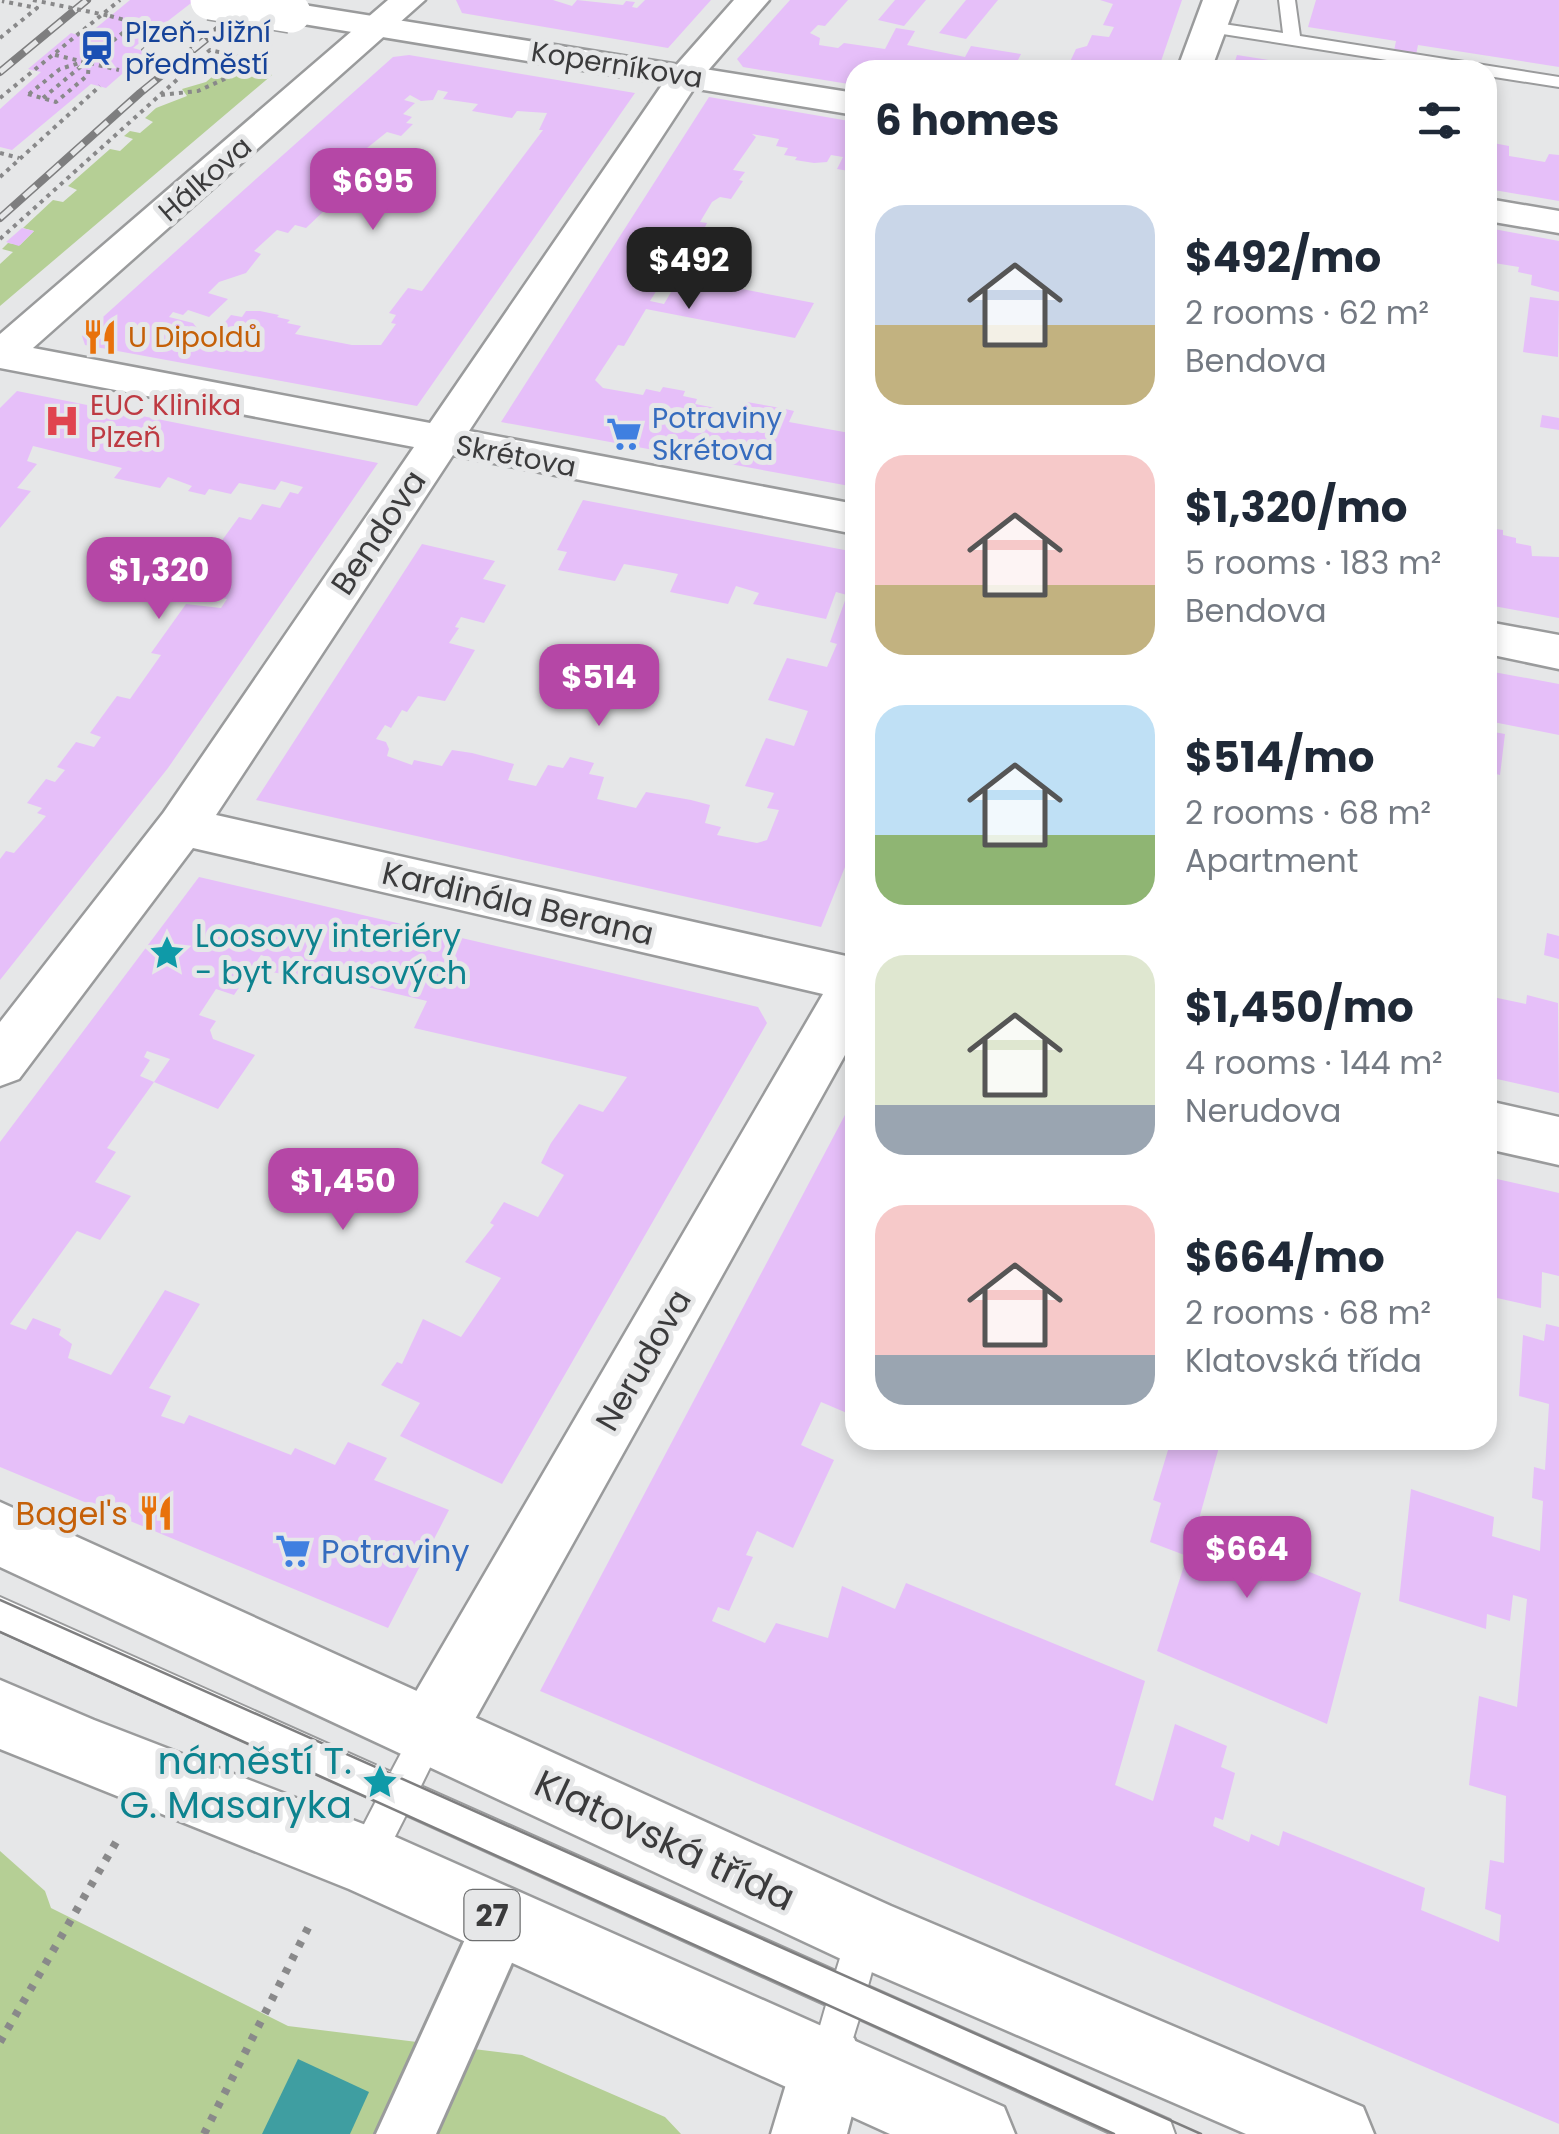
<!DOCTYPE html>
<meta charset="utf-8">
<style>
:root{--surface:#fff;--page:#f6f6f7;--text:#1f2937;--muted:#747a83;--accent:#b547a6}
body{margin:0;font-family:Poppins,sans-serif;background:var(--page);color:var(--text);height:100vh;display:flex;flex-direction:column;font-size:38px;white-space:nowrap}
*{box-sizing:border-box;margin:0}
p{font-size:32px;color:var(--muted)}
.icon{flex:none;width:55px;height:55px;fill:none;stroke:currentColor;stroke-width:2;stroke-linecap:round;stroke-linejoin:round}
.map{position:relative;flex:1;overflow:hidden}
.details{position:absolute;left:845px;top:60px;width:652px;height:1390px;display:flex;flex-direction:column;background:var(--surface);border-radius:30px;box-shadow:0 5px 15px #0003}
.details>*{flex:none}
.price{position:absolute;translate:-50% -85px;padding:0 22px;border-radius:20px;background:var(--accent);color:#fff;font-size:32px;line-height:65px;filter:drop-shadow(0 2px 5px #0008)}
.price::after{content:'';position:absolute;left:50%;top:60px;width:30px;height:22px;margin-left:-15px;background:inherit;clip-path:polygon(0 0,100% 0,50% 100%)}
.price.active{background:#222;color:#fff}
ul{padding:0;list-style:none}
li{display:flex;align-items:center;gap:30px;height:250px;padding:0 30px}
li span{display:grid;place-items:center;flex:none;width:280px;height:200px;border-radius:30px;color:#555}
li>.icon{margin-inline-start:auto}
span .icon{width:120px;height:120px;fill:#fffc;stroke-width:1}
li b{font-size:42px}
h2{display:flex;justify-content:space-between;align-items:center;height:120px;padding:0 30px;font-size:42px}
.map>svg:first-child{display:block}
.green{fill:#b5cf95}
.water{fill:#3f9ea1}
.building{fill:#e6bff9;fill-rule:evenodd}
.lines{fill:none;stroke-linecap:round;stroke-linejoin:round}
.service-casing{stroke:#9a9b9c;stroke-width:4}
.pedestrian-casing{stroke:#9a9b9c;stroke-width:6}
.minor-casing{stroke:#9a9b9c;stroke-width:5}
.tertiary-casing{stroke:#9a9b9c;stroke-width:5}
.primary-casing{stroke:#9a9b9c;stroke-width:5}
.path-far1{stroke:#89898a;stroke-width:4;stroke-dasharray:4 5;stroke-linecap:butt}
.path{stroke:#89898a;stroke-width:8;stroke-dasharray:6 9;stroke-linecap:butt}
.service{fill:#fff;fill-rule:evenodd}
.pedestrian{fill:#fff;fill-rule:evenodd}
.minor{fill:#fff;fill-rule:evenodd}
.tertiary{fill:#fff;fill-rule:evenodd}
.primary{fill:#fff;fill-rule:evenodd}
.tram{stroke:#7e7e7f;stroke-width:2.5}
.rail-casing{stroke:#7e7e7f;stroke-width:8}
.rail{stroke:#e6e7e8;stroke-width:5;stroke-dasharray:16;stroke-linecap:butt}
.tertiary-bridge-casing{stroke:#9a9b9c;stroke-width:42;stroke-linecap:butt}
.path-bridge{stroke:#89898a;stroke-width:4;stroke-dasharray:4 5;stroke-linecap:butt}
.tertiary-bridge{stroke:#fff;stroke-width:39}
.labels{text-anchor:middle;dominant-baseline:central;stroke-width:10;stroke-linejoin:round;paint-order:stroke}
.far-transit-label{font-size:28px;fill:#164399;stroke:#e6e7e8;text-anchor:start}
.far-street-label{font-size:28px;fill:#3b3b3c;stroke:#e6e7e8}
.far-food-label{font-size:28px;fill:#c56008;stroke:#e6e7e8;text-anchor:start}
.far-health-label{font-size:28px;fill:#be3a42;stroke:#e6e7e8;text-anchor:start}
.far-shop-label{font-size:28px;fill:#366cbe;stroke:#e6e7e8;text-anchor:start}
.shield{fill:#e6e7e8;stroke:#6e6f70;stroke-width:2.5}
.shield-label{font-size:30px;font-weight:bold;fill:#3b3b3c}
.street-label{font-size:32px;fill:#3b3b3c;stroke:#e6e7e8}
.culture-label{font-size:32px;fill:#0d838f;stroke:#e6e7e8;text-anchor:start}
.food-label{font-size:32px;fill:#c56008;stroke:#e6e7e8;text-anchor:end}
.shop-label{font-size:32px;fill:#366cbe;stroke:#e6e7e8;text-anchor:start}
.near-culture-label{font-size:38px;fill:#0d838f;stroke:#e6e7e8;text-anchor:end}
.near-street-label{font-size:38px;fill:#3b3b3c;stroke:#e6e7e8}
</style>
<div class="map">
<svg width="1559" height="2134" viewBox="0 0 1559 2134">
<rect width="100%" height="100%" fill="#e6e7e8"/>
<path class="green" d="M233,59l39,16 -272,231v-42l13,-12 -11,-3 6,-6 12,2 14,-14 -11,-3 30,-28 10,2 14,-12 -9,-4 42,-37 10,2 13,-12 -9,-3 6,-5 10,2 13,-11 -8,-4 11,-10 31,-12 -5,-7 24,-7z
M0,1851l45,40 6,17 237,118 234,29 143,62 16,17h-681z"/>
<path class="water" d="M298,2059l71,33 -19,42h-88z"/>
<path class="building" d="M130,0h65l-62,48 14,4 -41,36 -15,-4 -79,66 -12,-3v-38l41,-37 -13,-3 43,-36 14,4z
M456,0h97l19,6 5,-6 46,5 3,-4 9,1 -3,5 5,1 8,-8h66l-43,48 -206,-35z
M790,0h58l-23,26 -7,-1 -8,8 10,5 -1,7 19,3 6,-5 41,6 11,-21 19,3 -8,14 58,12 6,-11 50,8 -8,16h-158v15l-112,-18 -6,-8z
M895,0h31l-22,26 -26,-6z
M966,0h32l-32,39 -27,-6z
M1100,0h82l-24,70h-82l-7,-6 7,-15 11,-3 5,-11 17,2 5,-10 -11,-2 10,-21z
M1316,0h243v67l-141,-22 -2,10 -22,-4 2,-10 -88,-14z
M409,55l226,38 -218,313 -332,-61 -3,-9 155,-140 156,-139zM438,90l10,2 -5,7 35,5 -6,7 40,7 5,-7 30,2 -8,17h4l-121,161 -14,-3 -19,25 7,2 -5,8 5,1 -15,21h-29l-57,-11 6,-8 -14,-3 3,-3 -13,-3 2,-2 -19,-4h-14l-4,6 -11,-2 -19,23 -12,-1 2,-4 -8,-1 3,-4 -4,-5 -24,-6 4,-5 10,3 5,-5 21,7 19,-18 -20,-6 11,-11 27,-9 15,-19 -7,-3 23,-21 11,3 7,-8 11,3 20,-19 -9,-3 7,-7 -10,-2 29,-28 18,4 8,-2 4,-6 -11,-5 7,-6 -7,-2 25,-20 14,4 12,-12 -7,-1 6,-6 -9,-3 12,-11 -11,-3 6,-5 11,6 12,-1z
M1237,55l70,11 -2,4h-73z
M709,97l146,25v50l-18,-3 6,-12 -12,-2 -4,7 -13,1 -19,-3 2,-3 -13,-2 4,-7 -12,-2 3,-7 -27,-5 4,3 -23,33 12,2 -6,8 4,1 -12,18 -11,-2 -8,5 -12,20 7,1 -4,8 9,2 -13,21 -13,-2 -5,7 -4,-1 -27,43 14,3 16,-27 134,26 -19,35 -149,-29 -22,37 -6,-1 -23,35 8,8 40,7 3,-6 14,3 3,-5 22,4 -2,5 14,3 -2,5 47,9 5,-11 34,6 13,3 -5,11 66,12v53l-354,-65z
M1488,142l21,4v10l36,6 4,-8 10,1v46l-71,-12z
M22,228l12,3 -15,15 -13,-4z
M1488,228l71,13v51l-28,-7 1,-10 -14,-3 1,-5 -31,-5z
M1530,297l29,4 -1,56 -35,-5z
M17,391l361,72 -210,305 -168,212v-121l6,-8 8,2 32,-37 -9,-3 5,-5 -15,-5 19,-24 9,3 10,-12 -8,-3 19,-25 18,5 7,-10 -11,-4 27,-37 13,3 31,-44 -10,-2 35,-49 35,4 6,-9 -53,-12 17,-23 23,5 12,-17 -11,-2 24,-33 12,3 11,-16 18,4 10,-16 8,2 5,-7 -22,-6 -6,9 -36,-7 -8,11 -22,-5 -4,6 -17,-4 4,-5 -24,-9 -8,11 -46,-10 8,-10 -89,-22 -6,15 10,3 -20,24 14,3 -31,37v-120z
M1542,415l17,3v12l-19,-3z
M583,500l272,52v290l-34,85 -565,-127 166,-256 73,17 -12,18 23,6 -22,38 -23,-6 -6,10 4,1 -10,15 26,7 -30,51 -27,-5 -11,16 -5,-2 -11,18 -6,-3 -9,14 10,3 3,7 -2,7 25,9 2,-5 28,6 10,-16 20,3 42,11 -6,16 28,6 12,-21 15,3 7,-11 24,6 -5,11 15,3 -7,22 39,9 10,-16 45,8 19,5 -5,18 16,4 -4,8 40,8 10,-3 12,-30 -12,-2 7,-15 -29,-7 21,-48 28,8 14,-35 -40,-11 19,-42 40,9 10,-23 -7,-2 17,-47 -11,-3 -10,27 -73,-15 6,-11 -23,-7 -8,18 -58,-12 8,-18 -25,-5 -29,-5 -9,17 -57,-11 9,-18 -10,-2z
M1488,528l15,2v5l13,3v5l15,3 1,10 27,1v61l-71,-13z
M1488,671l71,13v51l-71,-14z
M1488,731l17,3 -5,41 -12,-3z
M199,877l559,130 9,16 -265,461 -102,-48 20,-33 -39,-18 16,-23 5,2 21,-45 38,18 40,-59 -36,-16 29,-37 -4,-2 14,-21 34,15 26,-42 -23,-12 10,-20 28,-39 24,8 24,-35 -213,-49 13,-27 -124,-29 -3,6 -37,-8 7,-12 -9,-3 -27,40 -18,-6 -17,26 17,6 -6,9 3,9 42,16 -37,54 -64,-27 16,-23 -23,-8 -3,6 6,3 -10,16 14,6 -47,66 9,4 -21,30 36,14 -31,44 -23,-9 -67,93 16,6 7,-12 28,11 -2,6 13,9 -4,14 43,17 54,-85 35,14 -51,84 22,8 -10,20 23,8 5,-9 102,40 4,-7 40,17 13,-23 39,16 -13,22 75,30 -61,118 -388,-161v-325z
M1547,933l12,3v23l-15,-4z
M1527,995l31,8 1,90 -71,-16v-81l38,8z
M855,1096v317l-1,3 -33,-14 -20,43 33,15 -41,88 -36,-17 -11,24 7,2 -24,54 -11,-4 -6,14 53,22 11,-20 52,15 14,-52 53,23 11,-26 239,98 -30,104 38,16 22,-77 52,22 -6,21 14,6 -12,47 -8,-3 -2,9 36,16 2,-8 28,12 4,-15 142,57 -4,22 78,32 2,-27 -16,-6 5,-49 14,3 2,-67 -37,-11 10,-89 38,11 10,-108 -14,-4 -3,26 -23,-7 -1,15 -87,-28 12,-112 83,28 -2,19 48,15 3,-50 -11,-3 2,-31 11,3 4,-66 -30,-8 4,-61 21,6 2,-17 13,3v797l-1019,-433z
M1488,1177l71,16v83l-17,-4 -1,36 -53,-12z
M1171,1440h50l-24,86 164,67 -34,131 -170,-73 30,-95 -37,-14 11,-39 -8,-3z"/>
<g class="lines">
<defs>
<path id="service" d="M1279,0h16l5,36 259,41v10l-71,-11v-6h-38l-240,-38 -8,-5 8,-5 73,11z
M0,1597l391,175 28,-53 12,-5 12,5 5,12 -27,55 415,185 16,-52 13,-5 13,5 5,13 -15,54 302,134 5,14h-63l-253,-115 -18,58 -13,6 -13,-6 -6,-13 17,-59 -420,-190 -29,57 -13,5 -13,-5 -5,-13 30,-58 -376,-170z"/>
<path id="pedestrian" d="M503,1892l20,8 8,20 -95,214h-60l107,-234z"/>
<path id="minor" d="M388,0h37l-392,348 397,75 243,-354 61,-69h35l-71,82 -229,349 386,73v30l-402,-79 -237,360 639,143v79l-400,718 -24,10 -24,-10 -10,-24 10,-24 416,-713 -630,-146 -174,231 -19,7v-64l164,-210 250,-365 -414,-79v-34z
M1203,0h34l-26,70h-34z
M1488,622l71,13v34l-71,-15z
M1488,1101l71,16v48l-71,-16z
M827,2027l27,11 11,27 -18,69h-76l29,-96z"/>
<path id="tertiary" d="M291,3l564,90v22l-576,-95 -5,-7 5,-7z
M1488,199l71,12v22l-71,-12z"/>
<path id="primary" d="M0,1502l891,404 472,201 11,27h-128l-407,-176 -839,-391z
M0,1680l94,40 295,114 615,273 11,27h-125l-541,-245 -349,-140z"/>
</defs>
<use href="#service" class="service-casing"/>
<use href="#pedestrian" class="pedestrian-casing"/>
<use href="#minor" class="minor-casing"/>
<use href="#tertiary" class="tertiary-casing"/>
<use href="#primary" class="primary-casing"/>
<path class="path-far1" d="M110,16l48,13
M0,38l37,-30 -35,-7
M142,51l31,-26
M55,55l64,15
M28,94l28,8 32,-27 1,-15 46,-37
M29,94l31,-25 29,-9
M161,95l37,-4 62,-28
M0,98l120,-98
M43,98l42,-35
M0,153l19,5
M0,177l100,-91
M0,239l210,-189 52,12"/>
<path class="path" d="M0,2042l119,-205
M204,2134l106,-210"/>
<use href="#service" class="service"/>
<use href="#pedestrian" class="pedestrian"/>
<use href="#minor" class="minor"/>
<use href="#tertiary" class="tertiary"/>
<use href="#primary" class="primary"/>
<path class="tram" d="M0,1600l1201,534
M0,1632l1114,502"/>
<defs>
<path id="rail" d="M0,72l87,-72
M0,218l140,-125 114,-93"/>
</defs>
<use href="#rail" class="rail-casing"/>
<use href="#rail" class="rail"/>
<defs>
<path id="tertiary-bridge" d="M210,0l81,13"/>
</defs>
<use href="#tertiary-bridge" class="tertiary-bridge-casing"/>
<path class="path-bridge" d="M33,0l77,16
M158,29l18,3"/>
<use href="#tertiary-bridge" class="tertiary-bridge"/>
</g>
<defs>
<symbol id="station-bare" viewBox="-9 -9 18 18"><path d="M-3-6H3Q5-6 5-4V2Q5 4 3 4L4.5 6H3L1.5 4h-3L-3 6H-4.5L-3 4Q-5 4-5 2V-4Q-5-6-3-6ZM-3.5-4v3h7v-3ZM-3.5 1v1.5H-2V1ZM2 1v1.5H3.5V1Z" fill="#1a4fb4" stroke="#e6e7e8" stroke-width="2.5" paint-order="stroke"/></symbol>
<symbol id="restaurant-bare" viewBox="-9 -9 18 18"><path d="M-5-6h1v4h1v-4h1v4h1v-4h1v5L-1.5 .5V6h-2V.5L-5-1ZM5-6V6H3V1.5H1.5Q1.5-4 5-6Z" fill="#e8710a" stroke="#e6e7e8" stroke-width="2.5" paint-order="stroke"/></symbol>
<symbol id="hospital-bare" viewBox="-9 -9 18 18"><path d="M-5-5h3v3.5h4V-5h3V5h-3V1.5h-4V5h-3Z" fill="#e0444e" stroke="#e6e7e8" stroke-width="2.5" paint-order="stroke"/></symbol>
<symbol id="supermarket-bare" viewBox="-9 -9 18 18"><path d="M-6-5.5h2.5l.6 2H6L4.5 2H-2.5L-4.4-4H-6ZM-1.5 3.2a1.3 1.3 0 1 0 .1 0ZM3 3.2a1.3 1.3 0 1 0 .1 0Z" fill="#3f7fe0" stroke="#e6e7e8" stroke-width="2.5" paint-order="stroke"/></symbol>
<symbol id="sight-bare" viewBox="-9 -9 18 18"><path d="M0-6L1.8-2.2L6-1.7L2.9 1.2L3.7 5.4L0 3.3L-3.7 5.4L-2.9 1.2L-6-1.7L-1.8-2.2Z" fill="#0f9aa8" stroke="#e6e7e8" stroke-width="2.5" paint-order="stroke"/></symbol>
</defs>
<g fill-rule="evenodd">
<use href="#station-bare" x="72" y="23" width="50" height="50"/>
<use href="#restaurant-bare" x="75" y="312" width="50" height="50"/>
<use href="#hospital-bare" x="37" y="396" width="50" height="50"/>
<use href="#supermarket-bare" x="599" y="409" width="50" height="50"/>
<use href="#sight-bare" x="142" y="928" width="50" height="50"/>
<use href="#restaurant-bare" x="131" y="1488" width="50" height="50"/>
<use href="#supermarket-bare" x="268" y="1526" width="50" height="50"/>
<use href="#sight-bare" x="355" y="1757" width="50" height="50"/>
</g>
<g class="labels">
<g class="far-transit-label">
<text x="125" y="32">Plzeň-Jižní<tspan x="125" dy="32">předměstí</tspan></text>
</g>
<g class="far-street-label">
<text transform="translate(617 65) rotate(9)">Koperníkova</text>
<text transform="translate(205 179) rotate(-41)">Hálkova</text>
<text transform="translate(516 456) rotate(11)">Skrétova</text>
</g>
<g class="far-food-label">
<text x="128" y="337">U Dipoldů</text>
</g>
<g class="far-health-label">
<text x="90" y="405">EUC Klinika<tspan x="90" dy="32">Plzeň</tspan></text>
</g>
<g class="far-shop-label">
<text x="652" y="418">Potraviny<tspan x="652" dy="32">Skrétova</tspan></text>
</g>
<rect class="shield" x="464.5" y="1890" width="55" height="50" rx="8"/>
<g class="shield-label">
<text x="492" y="1915">27</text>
</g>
<g class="street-label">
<text transform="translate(378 532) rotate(-56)">Bendova</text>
<text transform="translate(518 903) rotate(13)">Kardinála Berana</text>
<text transform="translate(643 1360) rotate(-60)">Nerudova</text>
</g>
<g class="culture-label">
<text x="195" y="935">Loosovy interiéry<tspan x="195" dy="37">- byt Krausových</tspan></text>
</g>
<g class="food-label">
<text x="128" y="1513">Bagel's</text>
</g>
<g class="shop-label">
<text x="321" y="1551">Potraviny</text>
</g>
<g class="near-culture-label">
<text x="352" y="1760">náměstí T.<tspan x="352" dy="44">G. Masaryka</tspan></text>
</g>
<g class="near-street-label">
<text transform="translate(665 1840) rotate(25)">Klatovská třída</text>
</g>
</g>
</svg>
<b class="price" style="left:373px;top:233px">$695</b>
<b class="price active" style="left:689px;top:312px">$492</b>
<b class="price" style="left:159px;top:622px">$1,320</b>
<b class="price" style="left:599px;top:729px">$514</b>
<b class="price" style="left:343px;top:1233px">$1,450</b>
<b class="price" style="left:1247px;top:1601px">$664</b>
<section class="details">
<h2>6 homes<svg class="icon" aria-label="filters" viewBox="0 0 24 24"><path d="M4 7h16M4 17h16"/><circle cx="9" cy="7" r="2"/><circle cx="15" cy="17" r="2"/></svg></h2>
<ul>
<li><span style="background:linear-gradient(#c9d6e8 60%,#c2b280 0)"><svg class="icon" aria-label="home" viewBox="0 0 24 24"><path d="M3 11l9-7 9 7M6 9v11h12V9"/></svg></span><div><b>$492/mo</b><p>2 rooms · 62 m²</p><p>Bendova</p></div></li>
<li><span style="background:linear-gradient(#f6c9c9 65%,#c2b280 0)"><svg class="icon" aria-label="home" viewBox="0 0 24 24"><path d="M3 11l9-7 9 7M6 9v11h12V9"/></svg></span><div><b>$1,320/mo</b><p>5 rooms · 183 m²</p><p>Bendova</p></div></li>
<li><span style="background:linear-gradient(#bfe0f5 65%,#8fb573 0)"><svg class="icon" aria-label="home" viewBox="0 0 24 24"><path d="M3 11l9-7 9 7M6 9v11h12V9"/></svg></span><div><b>$514/mo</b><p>2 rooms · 68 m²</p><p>Apartment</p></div></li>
<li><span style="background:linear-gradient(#dfe7d0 75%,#9aa5b1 0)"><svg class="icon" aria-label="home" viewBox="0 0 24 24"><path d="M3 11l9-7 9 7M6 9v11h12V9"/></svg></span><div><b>$1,450/mo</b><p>4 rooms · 144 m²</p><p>Nerudova</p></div></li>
<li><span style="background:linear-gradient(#f6c9c9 75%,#9aa5b1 0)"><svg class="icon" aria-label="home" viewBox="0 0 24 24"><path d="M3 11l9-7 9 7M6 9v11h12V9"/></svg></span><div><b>$664/mo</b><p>2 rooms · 68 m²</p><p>Klatovská třída</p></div></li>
</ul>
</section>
</div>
